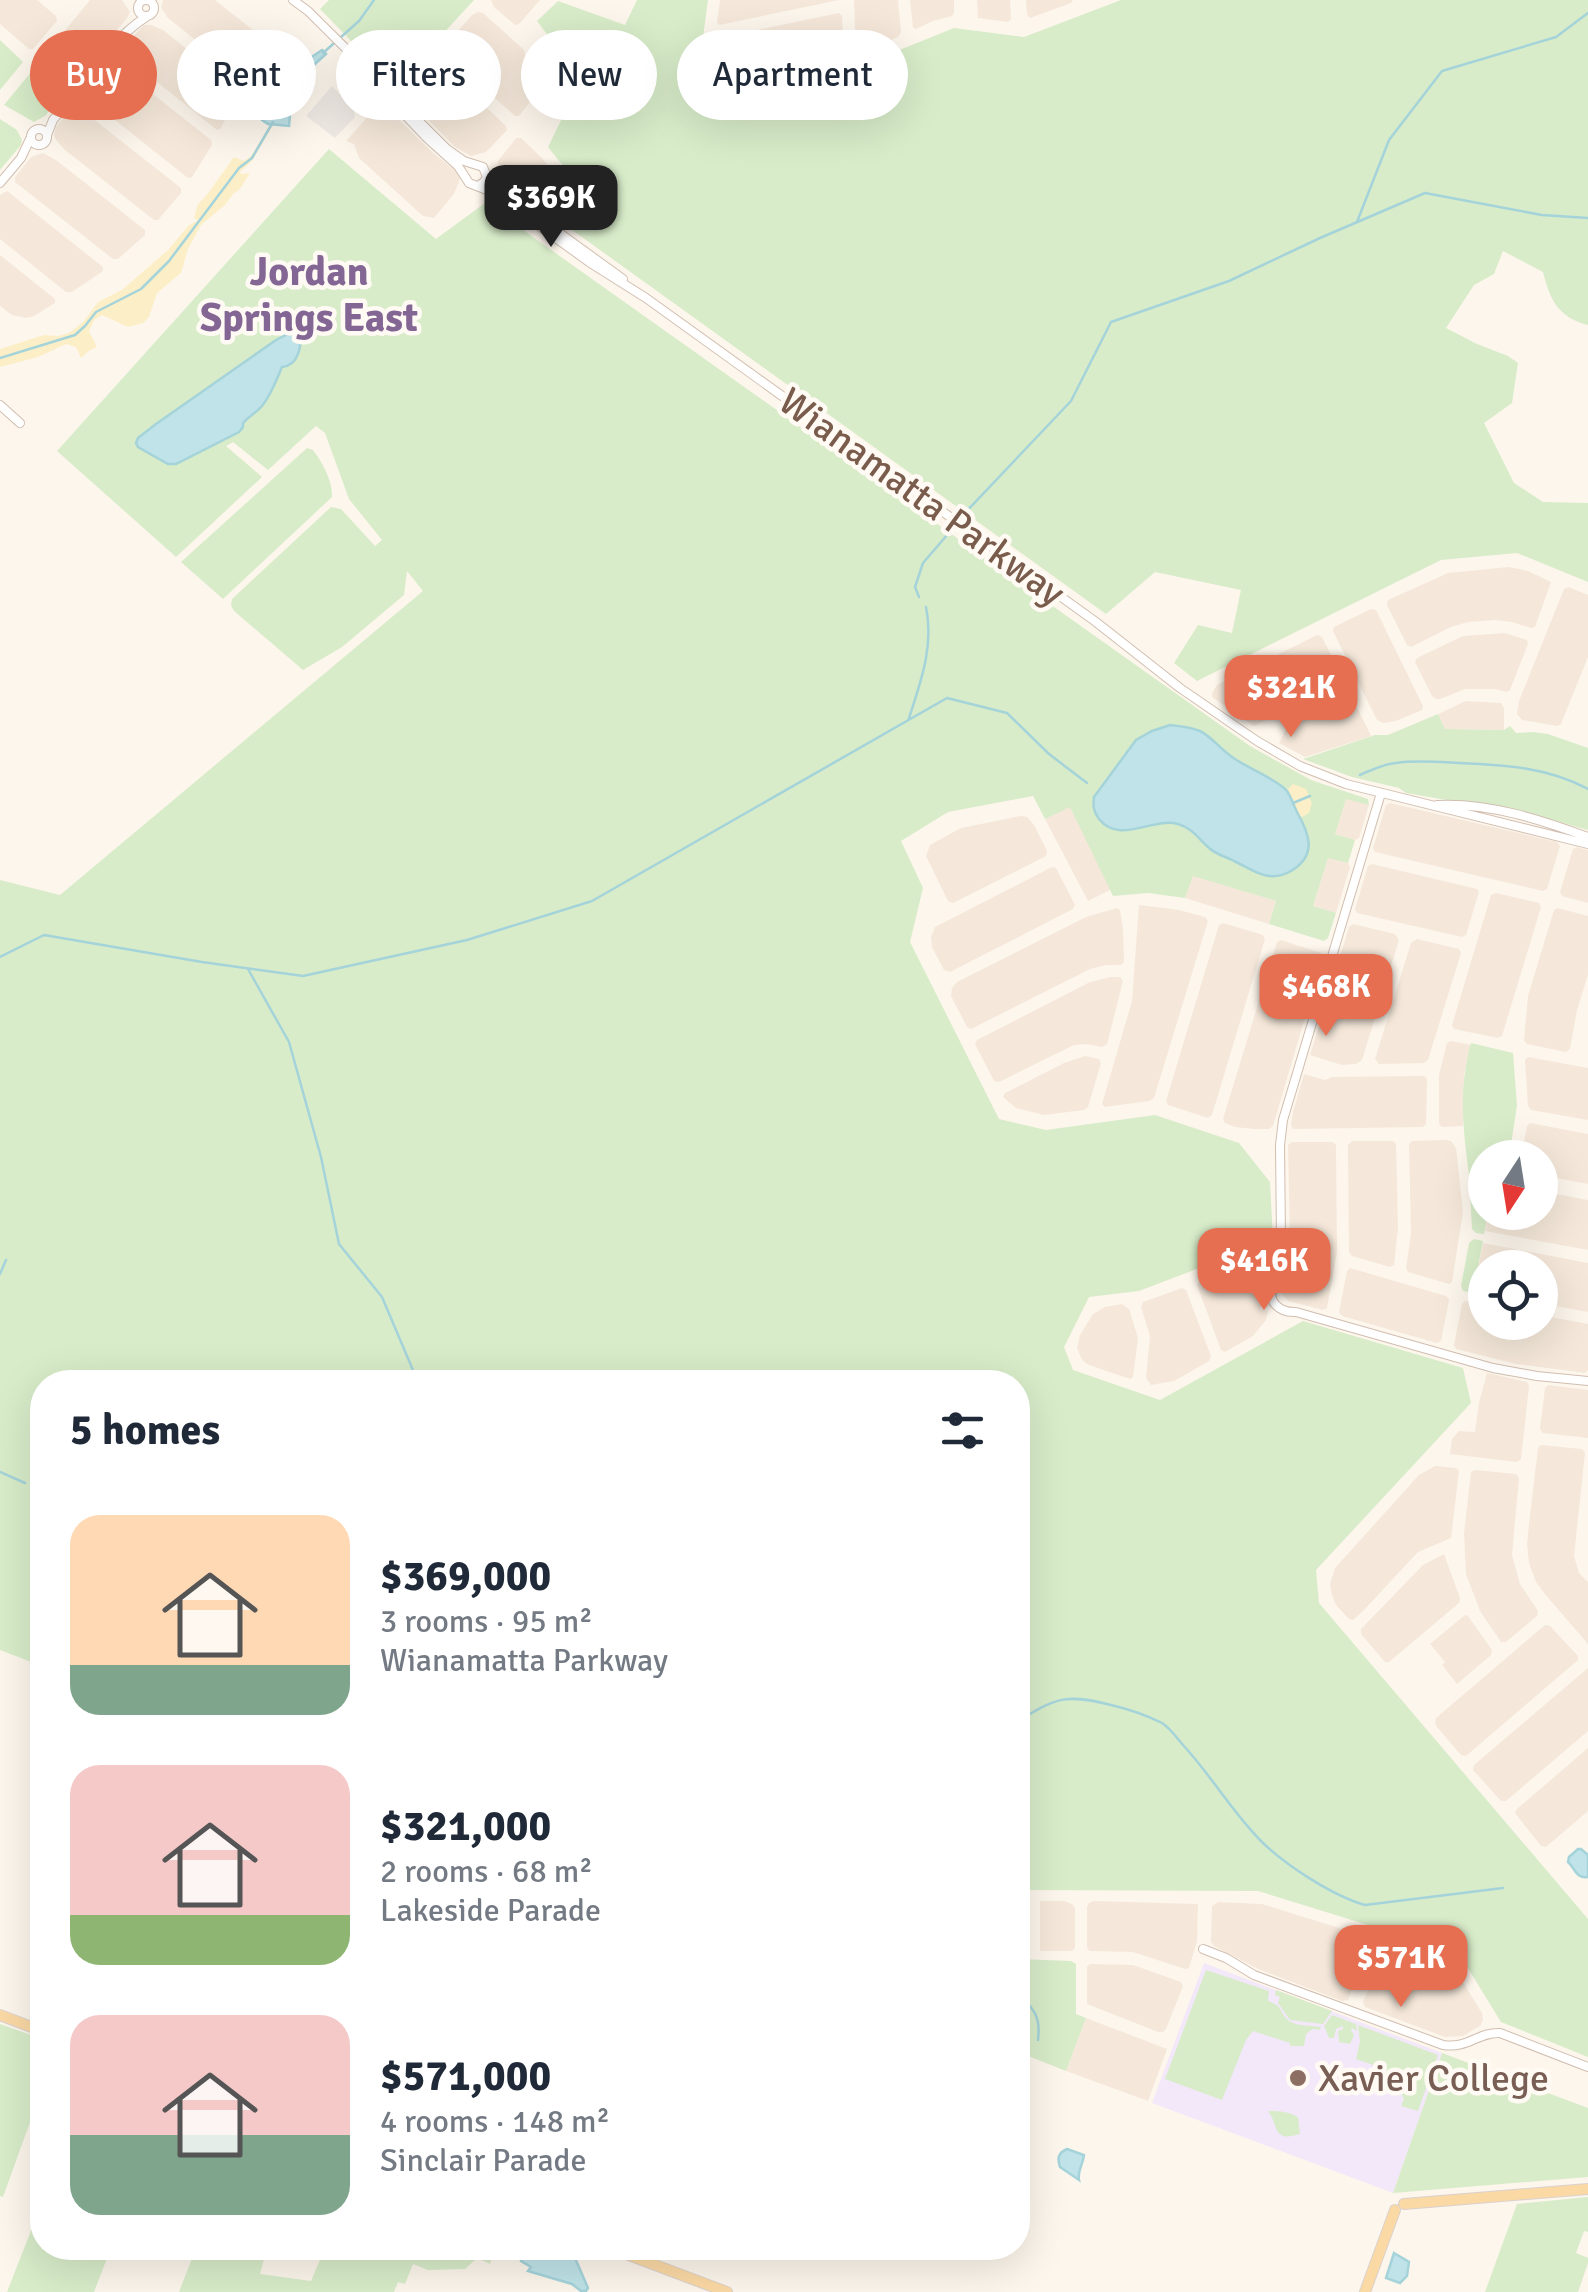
<!DOCTYPE html>
<meta charset="utf-8">
<style>
:root{--surface:#fff;--page:#f2f2f3;--text:#1f2937;--muted:#747a83;--accent:#e76f51}
body{margin:0;font-family:Signika,sans-serif;background:var(--page);color:var(--text);height:100vh;display:flex;flex-direction:column;font-size:38px;white-space:nowrap}
*{box-sizing:border-box;margin:0}
p{font-size:32px;color:var(--muted)}
.icon{flex:none;width:55px;height:55px;fill:none;stroke:currentColor;stroke-width:2;stroke-linecap:round;stroke-linejoin:round}
.map{position:relative;flex:1;overflow:hidden}
.panel{position:absolute;left:30px;top:1370px;width:1000px;height:890px;display:flex;flex-direction:column;background:var(--surface);border-radius:40px;box-shadow:0 10px 40px #0002}
.panel>*{flex:none}
.banner{position:absolute;left:30px;top:30px;width:1000px;height:90px;display:flex;gap:20px}
.needle{width:65px;rotate:192deg}
.tools{position:absolute;left:1468px;top:1140px;display:grid;gap:20px}
.tools a{display:grid;place-items:center;width:90px;height:90px;border-radius:50%;background:var(--surface);box-shadow:0 10px 40px #0002;font-size:50px}
.price{position:absolute;translate:-50% -85px;padding:0 22px;border-radius:20px;background:var(--accent);color:#fff;font-size:32px;line-height:65px;filter:drop-shadow(0 2px 5px #0008)}
.price::after{content:'';position:absolute;left:50%;top:60px;width:30px;height:22px;margin-left:-15px;background:inherit;clip-path:polygon(0 0,100% 0,50% 100%)}
.price.selected{background:#222;color:#fff}
ul{padding:0;list-style:none}
li{display:flex;align-items:center;gap:30px;height:250px;padding:0 40px}
li span{display:grid;place-items:center;flex:none;width:280px;height:200px;border-radius:30px;color:#555}
li>.icon{margin-inline-start:auto}
span .icon{width:120px;height:120px;fill:#fffc;stroke-width:1}
li b{font-size:42px}
h2{display:flex;justify-content:space-between;align-items:center;height:120px;padding:0 40px;font-size:42px}
.pill{padding:0 35px;border-radius:45px;background:var(--surface);box-shadow:0 10px 40px #0002;font-size:35px;line-height:90px}
.pill.selected{background:var(--accent);color:#fff}
.map>svg:first-child{display:block}
.residential{fill:#f5e8da}
.industrial{fill:#efe9e4}
.education{fill:#f3e8fa}
.green{fill:#d8ecc9;fill-rule:evenodd}
.sand{fill:#fcefc7}
.water{fill:#bfe3e8;stroke:#a5d3da;stroke-width:2.5}
.lines{fill:none;stroke-linecap:round;stroke-linejoin:round}
.stream{stroke:#a5d3da;stroke-width:2.5}
.minor-casing{stroke:#d1beb0;stroke-width:10}
.major-casing{stroke:#dad1cd;stroke-width:12}
.minor{stroke:#fff;stroke-width:8}
.major{stroke:#fbd9a5;stroke-width:10}
.education-dot{fill:#8d6e63;stroke:#fffaf3;stroke-width:4}
.labels{text-anchor:middle;dominant-baseline:central;stroke-width:9;stroke-linejoin:round;paint-order:stroke}
.street-label{font-size:38px;fill:#7a5c4d;stroke:#fffaf3}
.education-label{font-size:38px;fill:#785e54;stroke:#fffaf3;text-anchor:start}
.neighbourhood-label{font-size:40px;font-weight:bold;fill:#846695;stroke:#fffaf3}
</style>
<div class="map">
<svg width="1588" height="2292" viewBox="0 0 1588 2292">
<rect width="100%" height="100%" fill="#fdf6ec"/>
<path class="residential" d="M0,0h37l19,16 1,5 -24,28h-4l-29,-25z
M90,0h32l8,12 -3,6 -67,81 -16,-13 6,-8 -14,-12z
M163,0h52l53,42 2,6 -1,5 -22,24 -4,1 -75,-60 -7,-10z
M491,0h49l-21,24 -4,1 -21,-18z
M720,0h119l-120,25 -2,-3z
M854,0h44l3,32 -3,5 -39,16 -3,-2z
M910,0h44v13l-2,3 -19,5 -17,8 -3,-2z
M977,0h33l1,19 -3,3 -30,-4z
M1026,0h47l-2,3 -41,15 -3,-3z
M478,12l5,1 41,37 8,44 -3,9 -10,13h-4l-52,-46 -15,-15 -2,-7 2,-6 24,-27z
M839,13l3,3 2,40 -3,4 -95,39 -10,-3 -19,-41 -3,-13 4,-4z
M144,25h7l12,5 74,59 1,5 -17,34 -4,2 -95,-76 -1,-5z
M426,50l80,76 1,4 -21,22 -15,4 -16,-9 -60,-61z
M114,63l97,77 1,5 -20,32 -4,1 -102,-81 -1,-4 24,-29z
M381,102l52,51 23,18 4,8 -6,15 -20,24 -11,-2 -64,-58 -5,-14 -8,-3z
M73,107h5l103,81v5l-23,27h-4l-89,-70 -9,-10 -2,-5 2,-8z
M516,138h5l20,19 21,25 2,15 -6,22 -4,1 -49,-36 -7,-7v-16z
M43,153l13,7 89,70v5l-27,24h-5l-98,-77v-5l16,-20z
M7,191l96,76v4l-31,21h-6l-66,-53v-44z
M0,255l55,44v4l-21,13 -8,2 -14,-3 -12,-9z
M1509,567l19,4 23,11 -16,45 -4,1 -19,-6 -16,-2 -28,2 -17,5 -40,20 -4,-2 -20,-40 1,-5 60,-27z
M1568,587l20,8v62l-27,67 -4,2 -35,-6 -5,-6 2,-13 45,-112z
M1371,609l5,1 47,96 -1,4 -26,11 -13,2 -6,-3 -44,-89 1,-4z
M1505,633l22,7 1,4 -18,46 -4,2 -11,-3h-30l-25,10h-4l-4,-3 -17,-34 2,-4 46,-22z
M1317,635l5,2 21,42 -2,4 -87,43 -42,-29v-4l5,-8z
M1346,694l5,1 20,41 -66,21 -26,-14 10,-20z
M1466,701l35,2 3,5v22l-59,-1 -7,-15z
M1346,798l23,7 -10,33 -4,2 -20,-6z
M1390,803l167,39 3,4 -13,43 -4,2 -168,-39 -2,-4 13,-43z
M1070,806l42,83 -24,12 -43,-82z
M1021,816l6,1 7,8 13,26 -1,5 -93,47 -5,-2 -22,-45 4,-11 31,-17z
M1577,847l11,3v53l-26,-7 -2,-4 13,-43z
M1328,857l20,6 2,4 -14,46 -23,-7z
M1372,864l105,25 2,3 -13,43 -4,2 -105,-24 -2,-4 13,-43z
M1052,867l4,1 19,37 -2,4 -123,63 -6,-2 -12,-23 -1,-10 4,-10z
M1192,875l84,26 -7,23 -84,-26z
M1496,893l43,10 2,4 -39,129 -4,2 -44,-9 -2,-4 39,-130z
M1139,905l40,5 26,7 3,4 -54,177 -5,3 -44,6 -3,-3 30,-103z
M1117,908l3,2 3,18 1,34 -3,3h-15l-16,4 -119,60 -4,-2 -16,-31 1,-8 5,-6 129,-65z
M1558,908l30,8v59l-11,35 -7,39 -4,3 -39,-8 -3,-4 4,-44 26,-86z
M1223,923l40,12 2,4 -53,176 -4,3 -40,-13 -2,-4 53,-176z
M1353,924l42,10 4,6 -37,120 -6,4 -14,1 -32,-10 39,-128z
M1417,939l42,10 2,4 -33,107 -4,3 -45,1 -4,-5 36,-116z
M1281,940l40,13 2,4 -50,169 -4,3h-15l-19,-2 -10,-4 -2,-4 54,-177z
M1111,977h9l3,4 -16,63 -5,3 -15,-3 -13,1 -75,37 -5,-1 -19,-37 2,-4 113,-58z
M1451,1041l20,4 -7,29 -1,52 -21,1 -3,-3v-49l8,-32z
M1085,1056l14,3 2,4 -13,44 -4,3 -40,5 -28,-7 -13,-11 2,-4 59,-30z
M1528,1057l60,11v52l-57,-10 -3,-4 -3,-46z
M1304,1074l21,6 7,-3 92,-1 3,3 -1,45 -3,3 -130,2 -2,-4 2,-13z
M1530,1123l58,11v50l-48,-9v-17l-19,-1 6,-31z
M1445,1140l6,1 5,7 7,64 -11,70 -3,2 -41,-12 -2,-4 5,-34 -2,-90 3,-3z
M1352,1141h41l3,3 2,84 -4,37 -4,2 -38,-11 -3,-4 -1,-107z
M1292,1142h41l3,3 1,107 -10,56 -4,2 -35,-9 -6,-7 8,-54 -2,-95z
M1540,1191l48,9v50l-103,-19 3,-18 52,-1z
M1483,1243l105,20v49l-48,-9v-35h-55v24l-11,-2z
M1265,1257l5,3 -9,48 7,3 -2,9 -13,16 -28,16 -4,-2 -24,-65 2,-4z
M1350,1268l96,28 3,4 -8,41 -4,2 -95,-27 -3,-4 8,-41z
M1182,1288l4,2 25,66 -2,5 -35,20 -23,4 -5,-7 4,-42 -9,-29 2,-5z
M1465,1301l20,4v17h55v-7l48,9v46l-3,3 -69,-9 -60,-15 -2,-4 8,-41z
M1122,1304l7,5 9,29 -5,39 -3,2 -41,-14 -7,-5 -5,-12 3,-13 13,-21 12,-7z
M1487,1373l40,9 2,4 -8,73 -4,3 -67,-8 2,-15 7,-8 16,1 4,-29z
M1548,1385l40,5v48l-45,-5 -3,-4 5,-41z
M1541,1445l41,4 3,4 -11,103 5,17 9,9v62l-44,-51 -8,-11 -7,-19 -2,-19 2,-20 9,-76z
M1435,1466l21,2 3,3 -8,67 -33,14 -54,58 -11,10 -4,-1 -13,-14 -4,-10 -2,-11 5,-16 84,-93z
M1475,1470l41,4 3,4 -7,77 8,29 18,27 -1,5 -31,26h-5l-21,-31 -14,-37 -2,-41 7,-61z
M1444,1554l16,44 -1,5 -70,59h-4l-24,-28v-5l62,-64z
M1465,1615l3,1 24,34 -1,5 -34,29 -15,-19 3,-3 -15,-18z
M1545,1625l5,1 28,30v4l-112,96 -5,-1 -24,-28 -2,-4 1,-5z
M1588,1668v63l-82,70h-5l-28,-31 1,-5z
M1588,1748v63l-42,36 -5,-1 -26,-33 2,-4z
M1040,1901h24l8,3 3,4v40l-3,3h-32z
M1094,1901l104,3 -1,37 -8,27 -4,1 -52,-17 -43,-1 -3,-3v-41l2,-4z
M1218,1902l44,2 106,33 1,6 -21,57 -6,1 -84,-32 -44,-23 -3,-4 1,-36z
M1429,1942l14,8 39,63 1,7 -3,6 -17,10 -18,1 -80,-30 -2,-5 23,-57 6,-2z
M1090,1964l43,1 48,17 2,4 -17,43 -3,3h-5l-71,-28v-37z
M1086,2018l81,31 -19,52 -82,-30z"/>
<path class="industrial" d="M332,86l22,23 1,8 -20,21 -29,-22z"/>
<path class="education" d="M1204,1963l238,90 -49,140 -241,-90z"/>
<path class="green" d="M329,0h145l-79,86 -75,-77z
M637,0h71l-7,52 34,64 219,-88 70,9 97,-37h467v325c-31,-8 -38,-26 -45,-53l-40,-21 -9,23 -20,11 -28,43 31,16 31,12 10,7 -6,40 -28,20 30,60 29,19 45,1v79l-71,-29 -76,7 -244,121 -23,-18 24,-38 34,8 9,-43 -86,-18 -49,42 -538,-387 11,-41 -31,-39 15,-31 -18,-27 22,-28 -30,-40 21,-20 67,24z
M0,40l23,22 -23,28z
M36,66l15,12 -6,8 15,13 -15,17 -11,6 -30,-17z
M0,119l17,11 5,10 -1,5 -21,25z
M329,149l107,90 49,-36 765,543 61,34 57,19 1,6 -23,-6 -11,35 20,6 -7,23 -20,-5 -15,48 23,7 -8,25 -4,3 -55,-17 7,-23 -83,-25 -8,22 -37,-5 -35,3 -43,-89 -25,12 -12,-23 -85,16 -47,29 22,47 -13,54 89,177 47,11 109,-15 84,28 31,39 3,58 -134,51 -50,6 -25,50 9,23 87,30 143,-79 160,47 8,35 -155,167 3,33 269,316v138l-87,-35 -57,-93h-63l-123,-38 -240,-1v-508h-976v284l-42,-16v-770l60,15 363,-304 -16,-20 -3,24 -62,52 -39,23 -69,-59 -3,-6 1,-6 99,-92 10,2 34,37 7,-6 -33,-41 -24,-66 -9,-7 -48,44 -35,-28 -7,4 36,31 -86,80 -119,-106zM276,340l-123,114 -15,-16 18,-14z
M307,448l6,2c9,12 20,31 19,47l-109,102 -42,-37z
M1438,714l7,15 59,1 6,-4 6,7 17,-1 15,2 40,14v82l-78,-22 -6,2 -98,-17 -7,-5 -47,-11 -49,-18 72,-24h13z
M1471,1043l42,10 4,53 -8,51 -24,1v18l-10,2 -6,-3c-6,-47 -11,-85 2,-132z
M1485,1184v28l3,1 -4,21 -8,-1 -4,-4 -2,-37 4,-5z
M1474,1239l9,2 -10,52 -10,-2 -2,-5 8,-43z
M1018,1959l53,2 5,3v50l10,4 -20,53 -48,-19z
M1206,1970l63,21 -1,10c16,6 10,9 19,18 7,8 25,6 34,8l-2,3 -6,-1 -7,5 -2,12h-14v-3l-37,-12 -7,9 -24,60 -57,-21z
M1276,1990l56,21 -9,13 -33,-4 -12,-17 2,-6 -5,-2z
M1332,2015l24,9 1,7 -5,-3 -1,2 3,5 -4,9 -11,-2 -1,-11 5,-2v-3l-7,3 -2,9h-5l-5,-12z
M0,2024l42,15v50l-39,108 -3,-1z
M1358,2025l80,30 -20,56 -17,-5 3,-7 -3,-6 5,-9 -24,-16 -26,-9 4,-17z
M1442,2053l146,55v69l-195,16z
M1268,2111c11,0 20,0 30,6l2,17c-28,9 -21,-9 -32,-23z
M1588,2197v35l-4,-1 -8,22 12,5v5l-10,29h-93l32,-88z
M39,2210l3,1v37h69l-17,44h-87z
M196,2248h71l-7,26 51,7 14,-33h171l-6,16 -13,-6 -12,11 -37,1 -15,-6 -8,20 -7,-2 -4,10h-215z"/>
<path class="sand" d="M271,124l2,1 -21,36 -12,11 1,2 9,-1 -10,16 -7,5 -8,11 -24,20 -13,24 -7,24 -24,20 -8,24 -6,6 -15,4 -26,-12 -8,5 -5,11 8,16 -7,3 -9,8 -5,-11 -10,-3 -28,13 -38,10v-18l44,-14 14,1 11,-3 14,-11 15,-20 24,-12 47,-41 19,-23 10,-6 -4,-2 4,-14 8,-8 28,-39 10,4 7,-5z
M1293,784l13,5 6,14 -3,10 -9,5 -13,-28z"/>
<path class="water" d="M322,50l4,4c-26,22 -35,37 -37,72l-21,-2 -6,-4 -1,-11 3,-12 34,-31z
M301,330c0,15 -1,35 -19,37 -6,14 -11,28 -20,39 -5,6 -14,11 -19,17v4l-4,5 -63,32h-8l-30,-17 -2,-4 2,-5 18,-14 120,-84 18,-9z
M1170,725c10,1 20,2 30,6 11,5 23,21 35,28 13,9 43,21 52,32 4,6 7,15 10,21 12,21 21,43 -6,59 -22,13 -38,-1 -57,-10 -9,-5 -18,-6 -26,-14 -10,-9 -16,-19 -30,-23 -26,-7 -58,21 -79,-5 -6,-8 -6,-13 -5,-22l42,-57 16,-9z
M1578,1849h3l7,6v22c-12,2 -13,-9 -20,-15l1,-5z
M1067,2149l17,6c-1,10 -7,16 -5,25l-19,-13c-3,-9 -2,-14 7,-18z
M525,2248h34l-1,4 14,-1 16,37 -2,3h-5l-9,-7 -44,-13 3,-4 -10,-6 1,-8z
M1394,2253l15,9 -2,14 -7,7 -14,-5z"/>
<g class="lines">
<path class="stream" d="M323,53l36,-32 15,-21
M1357,222l32,-82 53,-69 114,-34 32,-24
M0,358l75,-23 10,-9 11,-14 45,-23 28,-28 70,-93 13,-10 21,-36
M963,515l108,-114 40,-79 118,-41 91,-43 105,-45 117,22 46,3
M919,597l-4,-10 8,-24 31,-36
M909,718c12,-37 25,-72 17,-111
M1360,775c12,-5 23,-11 36,-12 21,-3 43,-1 63,0 46,2 88,4 129,26
M1293,803l17,-7
M0,957l44,-22 158,27 101,14 164,-36 125,-39 355,-203 60,15 42,41 38,29
M248,969l41,73 32,115 18,87 43,53 36,85
M0,1274l6,-14
M0,1472l25,11
M1018,1721c38,-23 48,-28 93,-16 17,4 35,10 51,18 8,5 15,15 21,22 28,30 49,67 78,96 24,24 72,55 104,64l138,-17
M1018,1992c16,18 23,24 20,48"/>
<defs>
<path id="minor" d="M138 8a8 8 0 1 1 16 0a8 8 0 1 1-16 0Z
M293,0l15,11 139,138 17,12 19,6 4,10 -3,5 -6,4
M374,78l11,16 42,44 31,28 11,17 23,9 97,70 57,36 450,324 84,66 77,53 43,25 46,18 242,60
M31 137a8 8 0 1 1 16 0a8 8 0 1 1-16 0Z
M47,135l6,-15c27,-32 58,-81 93,-103
M488,176l12,14 123,89
M0,183l21,-25 9,-19
M0,405l20,18
M1381,793l-98,327 -3,25 1,95 -7,44c-9,17 6,29 22,28l197,56 44,8 51,5
M1437,805c50,-3 105,15 151,32
M1203,1949l23,9 28,17 189,70c25,4 35,-13 57,-12l88,34"/>
<path id="major" d="M0,2015l42,16
M1404,2204l184,-15
M610,2248l117,44
M1365,2292l30,-82"/>
</defs>
<use href="#minor" class="minor-casing"/>
<use href="#major" class="major-casing"/>
<use href="#minor" class="minor"/>
<use href="#major" class="major"/>
</g>
<circle class="education-dot" cx="1298" cy="2078" r="10"/>
<g class="labels">
<g class="street-label">
<text transform="translate(922 497) rotate(36)">Wianamatta Parkway</text>
</g>
<g class="education-label">
<text x="1318" y="2078">Xavier College</text>
</g>
<g class="neighbourhood-label">
<text x="309" y="272">Jordan<tspan x="309" dy="46">Springs East</tspan></text>
</g>
</g>
</svg>
<div class="tools">
<a><svg class="needle" viewBox="-14 -14 28 28"><path d="M0-13l5 13h-10z" fill="#e53935"/><path d="M0 13l5-13h-10z" fill="#747a83"/></svg></a>
<a><svg class="icon" aria-label="locate" viewBox="0 0 24 24"><circle cx="12" cy="12" r="6"/><path d="M12 2v4M12 18v4M2 12h4M18 12h4"/></svg></a>
</div>
<b class="price selected" style="left:551px;top:250px">$369K</b>
<b class="price" style="left:1291px;top:740px">$321K</b>
<b class="price" style="left:1326px;top:1039px">$468K</b>
<b class="price" style="left:1264px;top:1313px">$416K</b>
<b class="price" style="left:1401px;top:2010px">$571K</b>
<div class="banner">
<a class="pill selected">Buy</a>
<a class="pill">Rent</a>
<a class="pill">Filters</a>
<a class="pill">New</a>
<a class="pill">Apartment</a>
</div>
<section class="panel">
<h2>5 homes<svg class="icon" aria-label="filters" viewBox="0 0 24 24"><path d="M4 7h16M4 17h16"/><circle cx="9" cy="7" r="2"/><circle cx="15" cy="17" r="2"/></svg></h2>
<ul>
<li><span style="background:linear-gradient(#ffd9b3 75%,#7fa58c 0)"><svg class="icon" aria-label="home" viewBox="0 0 24 24"><path d="M3 11l9-7 9 7M6 9v11h12V9"/></svg></span><div><b>$369,000</b><p>3 rooms · 95 m²</p><p>Wianamatta Parkway</p></div></li>
<li><span style="background:linear-gradient(#f6c9c9 75%,#8fb573 0)"><svg class="icon" aria-label="home" viewBox="0 0 24 24"><path d="M3 11l9-7 9 7M6 9v11h12V9"/></svg></span><div><b>$321,000</b><p>2 rooms · 68 m²</p><p>Lakeside Parade</p></div></li>
<li><span style="background:linear-gradient(#f6c9c9 60%,#7fa58c 0)"><svg class="icon" aria-label="home" viewBox="0 0 24 24"><path d="M3 11l9-7 9 7M6 9v11h12V9"/></svg></span><div><b>$571,000</b><p>4 rooms · 148 m²</p><p>Sinclair Parade</p></div></li>
</ul>
</section>
</div>
